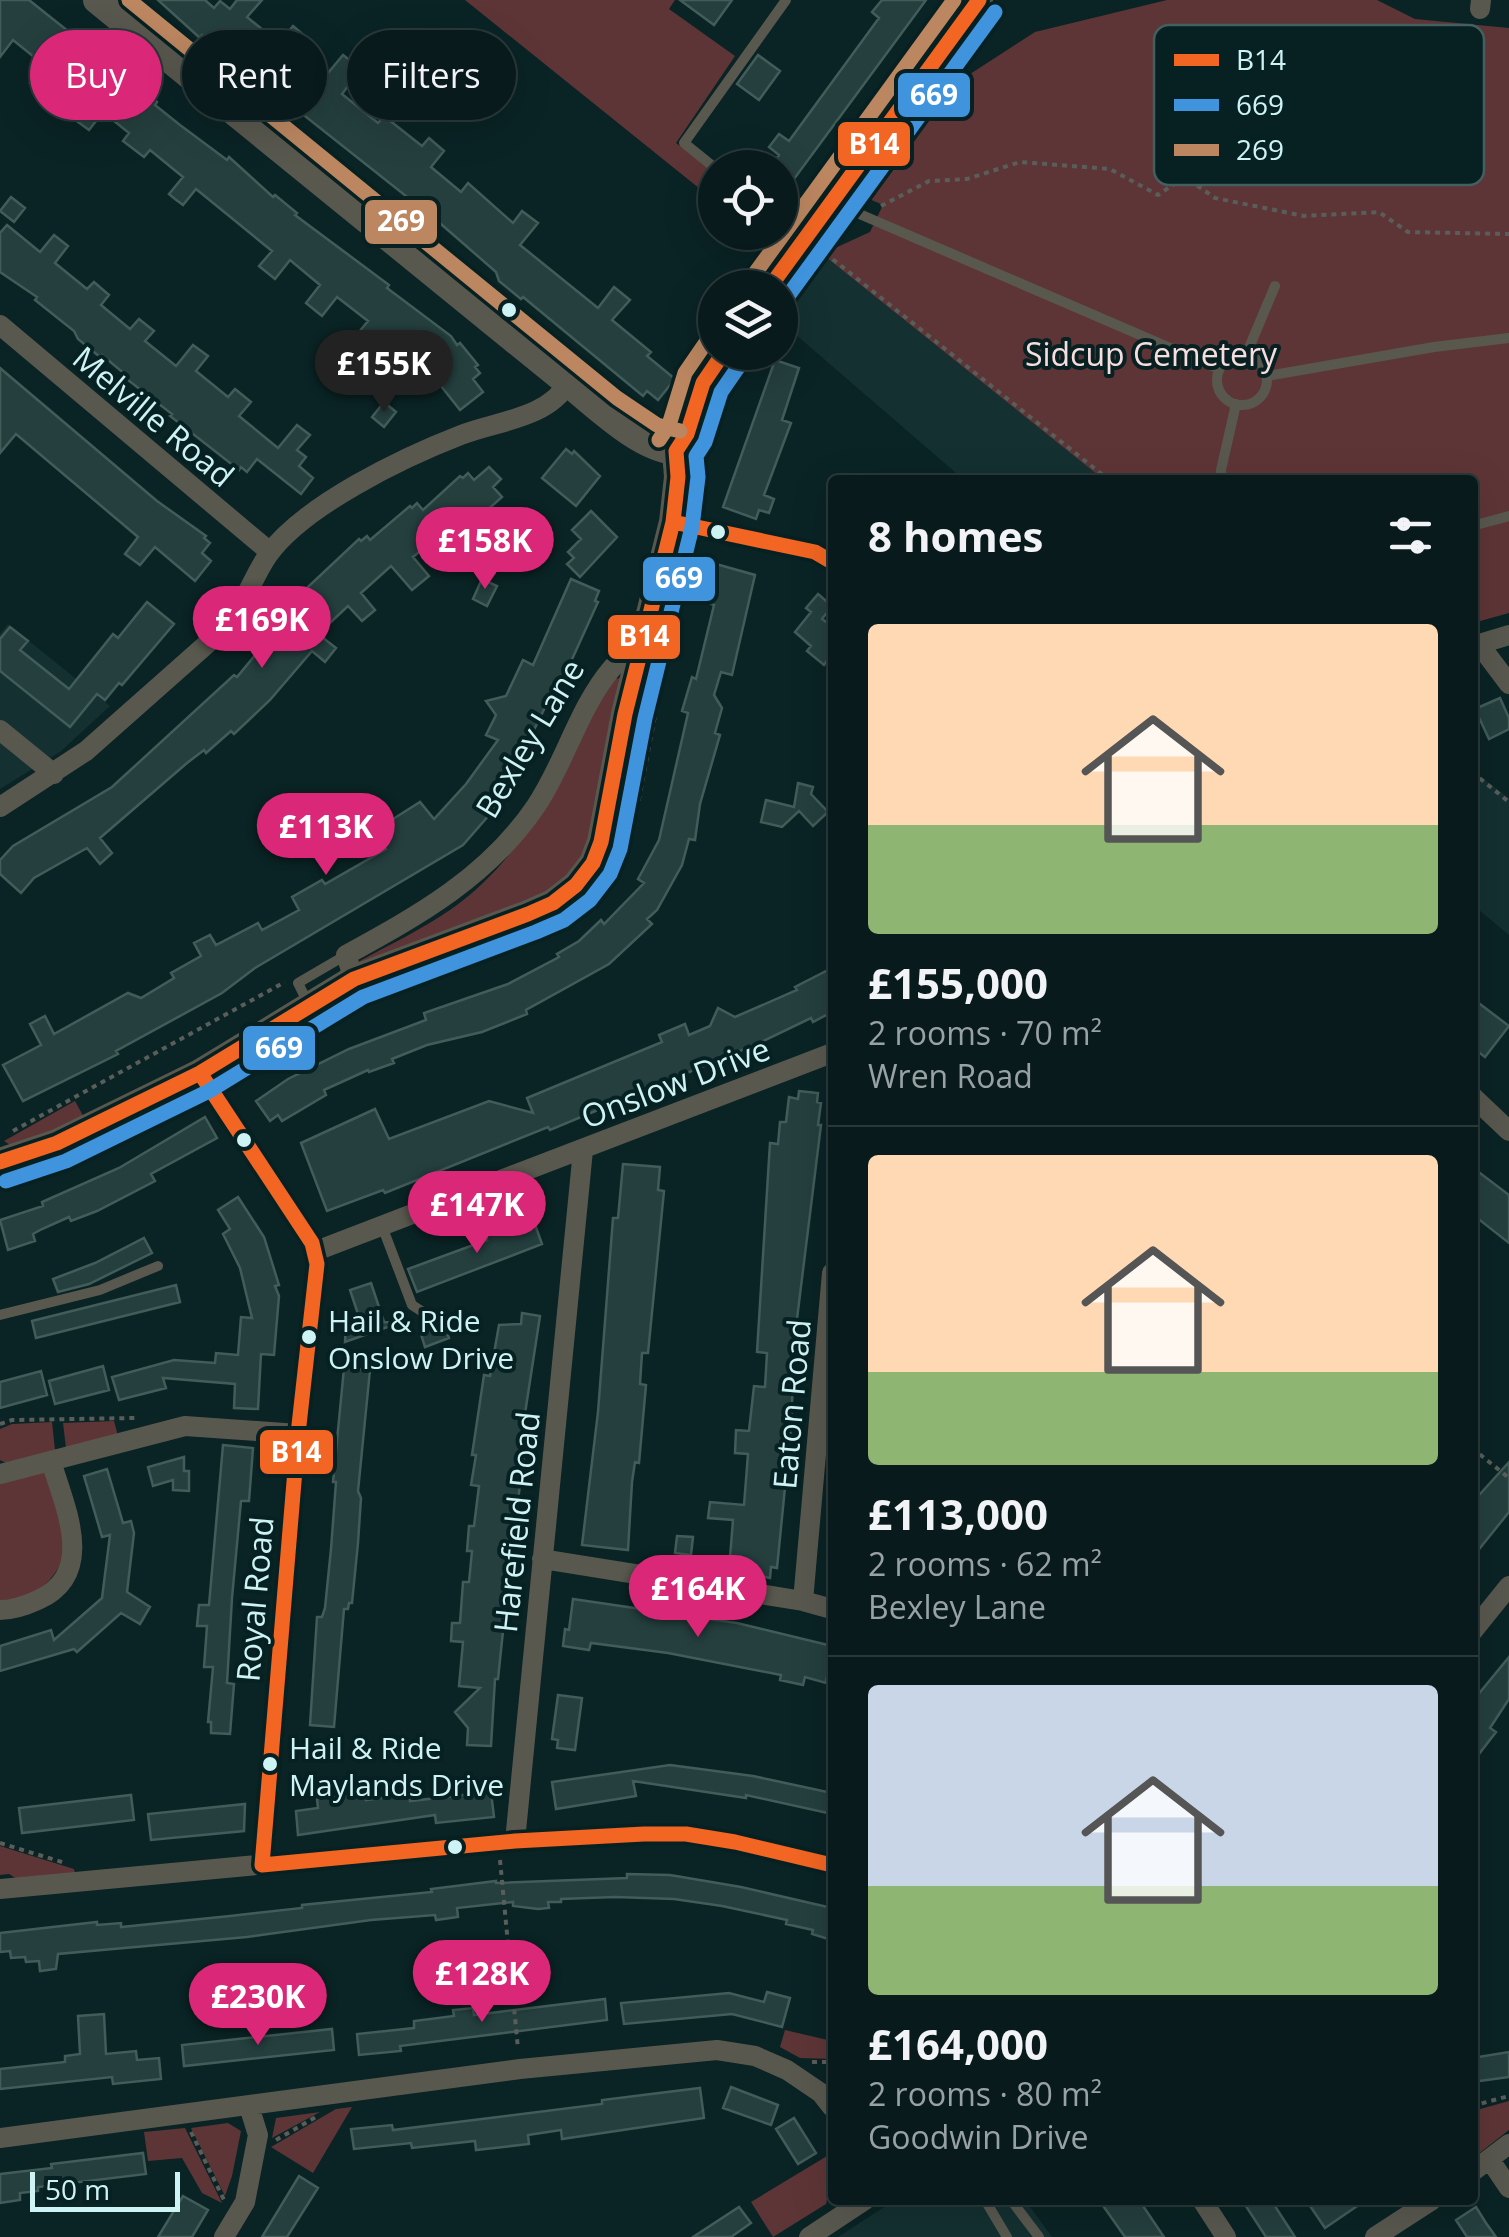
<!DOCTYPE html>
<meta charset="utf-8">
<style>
:root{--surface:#081a1b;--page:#112324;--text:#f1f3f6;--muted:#98a1a3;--line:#29383a;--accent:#db2777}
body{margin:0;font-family:"Open Sans",sans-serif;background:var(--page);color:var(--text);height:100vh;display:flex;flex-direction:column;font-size:38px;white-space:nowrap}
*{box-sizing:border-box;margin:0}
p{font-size:32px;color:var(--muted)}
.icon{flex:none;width:55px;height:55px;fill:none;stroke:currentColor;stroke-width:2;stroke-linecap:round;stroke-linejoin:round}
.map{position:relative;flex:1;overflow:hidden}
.side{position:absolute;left:828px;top:475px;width:650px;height:1730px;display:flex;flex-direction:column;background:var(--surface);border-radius:10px;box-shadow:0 10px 40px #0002,0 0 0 2px var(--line)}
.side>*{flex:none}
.guide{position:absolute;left:30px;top:30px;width:648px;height:90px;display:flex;gap:20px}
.tools{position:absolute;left:698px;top:150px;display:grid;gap:20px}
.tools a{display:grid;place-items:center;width:100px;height:100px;border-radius:50%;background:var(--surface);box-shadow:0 10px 40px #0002,0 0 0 2px var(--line);font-size:50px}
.scale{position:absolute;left:30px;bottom:25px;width:150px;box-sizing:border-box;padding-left:10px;border:5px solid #cef3f4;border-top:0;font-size:28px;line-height:35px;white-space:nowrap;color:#cef3f4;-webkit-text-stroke:8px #072122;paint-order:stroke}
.price{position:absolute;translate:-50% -85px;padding:0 22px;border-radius:35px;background:var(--accent);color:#fff;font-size:32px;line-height:65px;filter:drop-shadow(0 2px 5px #0008)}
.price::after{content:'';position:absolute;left:50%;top:60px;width:30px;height:22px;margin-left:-15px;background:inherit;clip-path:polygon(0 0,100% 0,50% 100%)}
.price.on{background:#222;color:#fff}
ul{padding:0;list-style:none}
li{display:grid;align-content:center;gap:20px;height:530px;padding:0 40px}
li+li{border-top:2px solid var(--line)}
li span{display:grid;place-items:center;height:310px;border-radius:10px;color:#555}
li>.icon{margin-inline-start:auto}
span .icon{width:180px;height:180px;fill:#fffc;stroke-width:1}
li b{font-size:42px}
h2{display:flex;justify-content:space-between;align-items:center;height:120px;padding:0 40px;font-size:42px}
.tag{padding:0 35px;border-radius:45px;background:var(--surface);box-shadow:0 10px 40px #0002,0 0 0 2px var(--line);font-size:35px;line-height:90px}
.tag.on{background:var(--accent);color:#fff}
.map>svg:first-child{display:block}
.built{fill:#143031}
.green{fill:#5e3537}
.building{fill:#243f3e;stroke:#425c59;stroke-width:2.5}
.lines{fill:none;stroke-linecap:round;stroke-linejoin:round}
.path{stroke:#595e5a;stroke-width:4;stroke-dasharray:5 5;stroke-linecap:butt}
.service{stroke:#59584f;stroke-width:10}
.minor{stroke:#59584f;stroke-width:20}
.tertiary{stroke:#59584f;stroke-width:28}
.bus-1-casing{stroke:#072122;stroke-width:22}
.bus-2-casing{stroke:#072122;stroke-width:22}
.bus-3-casing{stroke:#072122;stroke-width:22}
.bus-1{stroke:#f26522;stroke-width:15}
.bus-2{stroke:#4094de;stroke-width:15}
.bus-3{stroke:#bb8660;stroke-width:15}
.bus-dot{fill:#cef3f4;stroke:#072122;stroke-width:4}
.labels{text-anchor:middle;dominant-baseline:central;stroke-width:8;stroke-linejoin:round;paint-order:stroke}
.bus-label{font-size:30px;fill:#cef3f4;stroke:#072122;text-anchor:start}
.park-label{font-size:32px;fill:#f7dddd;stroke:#072122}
.street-label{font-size:32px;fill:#cef3f4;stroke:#072122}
.key{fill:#072122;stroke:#436061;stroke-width:2.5}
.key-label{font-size:28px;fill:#cef3f4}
.line-badge{stroke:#072122;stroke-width:4}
.badge-label{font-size:28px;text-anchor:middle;font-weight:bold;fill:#fff}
</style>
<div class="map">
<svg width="1509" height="2237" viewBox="0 0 1509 2237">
<rect width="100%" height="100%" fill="#0a2324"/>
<path class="built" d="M822,254l282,226h-140l-184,-159v-12z
M8,624l102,82 -50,46 -60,37v-155z
M1472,770l37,28v137l-36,-30z
M895,2200h69l5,7 12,-7h44l27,37h-214z"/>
<path class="green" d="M465,0h210l-6,9 66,47 -59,87 39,30v28z
M1167,0h210l38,19 94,9v585l-36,10 -1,-143h-368l-282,-226 48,-22 13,-27 -25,-11 58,-85 119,-77z
M621,678l-31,155 -10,28 -29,34 -192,76 -3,-8c31,-17 65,-33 94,-53 82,-57 115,-148 162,-231z
M75,1101l11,20 -76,24 -6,-4z
M114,1421l4,15 -52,12 -3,-25z
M52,1422l3,28 -49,13 -6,-3v-31l12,-5z
M42,1469l4,4 22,77c-14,30 -31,51 -68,50v-120z
M0,1846l74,23 1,4 -58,6 -8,-5 -9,1z
M785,2030l47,11v18l-32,-1 -20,-11z
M1509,2101v29l-36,28v-47z
M352,2107l-39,66 -42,-26 65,-38z
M320,2112l-48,26 4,-20z
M228,2123l13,8 -9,45 -7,20 -34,-68z
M185,2128l37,75 -20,-10 -20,-35 -34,3 -4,-29z
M832,2153v24l-6,27 -53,33 -22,-35z"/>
<path class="building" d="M0,0h29l128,102 -2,3 25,20 47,35 2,-3 44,40 2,-2 22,18 -2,2 94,70 -2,3 64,48 6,9 3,-2 18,22 -3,2 5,6 -7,6 10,13 -23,18 -42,-53 -2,4 -33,-27 -14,17 -15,-13 14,-17 -31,-24 -15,19 -16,-13 14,-18 -30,-25 -15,19 -16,-13 13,-15 -76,-62 -13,16 -8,-6 -6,-5 14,-17 -33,-27 -6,7 -21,-16 6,-8 -26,-21 -14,18 -15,-11 15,-19 -28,-23 -15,19 -16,-13 14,-18 -31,-25 -13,17z
M158,0h47l9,8 6,-7 10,8 7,-9h25l-15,17 32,26 14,-17 13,11 -9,11 31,25 15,-18 18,14 -19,25 36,29 6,-7 38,30 7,-8 15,13 -13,16 30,25 7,-9 45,40 9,-12 16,12 -18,22 78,63 16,-21 16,13 -18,20 39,32 -4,4 28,23 -17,21 -11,-9 -4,5 -120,-99 -2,2 -22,-18 -3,-9 -62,-54 -2,3 -23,-18 2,-3 -139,-110 2,-2 -26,-21h-4l-35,-28 -7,-4 -2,3z
M680,0h52l-18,25z
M882,0h44l-146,198v-30h-10l9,-13 -10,-8 10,-13 10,7 19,-26 71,-97 -7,-6z
M758,55l22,16 -21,29 -22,-16z
M11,197l14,11 -11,14 -14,-11z
M7,225l33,27 14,-17 14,11 -13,17 32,26 7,-7 15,13 -8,10 29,24 9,-10 15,12 -9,10 31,25 17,-21 15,11 -12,15 32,26 7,-8 16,13 -12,14 39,32 19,-23 13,10 -13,15 9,7 -7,9 14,12 -12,16 -44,-35 -10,13 -6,-5 -2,3 -69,-54 2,-2 -48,-37 2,-2 -24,-20 -2,2 -22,-18 -4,-8 -39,-31 2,-3 -37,-25v-39z
M775,360l24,8 -17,52 9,3 -27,72 10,4 -5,14 -10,-3 -3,9 -33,-12z
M0,368l157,133 49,35 -2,2 6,5 -8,10 9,8 -16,20 -40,-34 -15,18 -15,-11 13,-17 -122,-103 -16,19z
M384,402l12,10 -12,15 -12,-10z
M566,449l6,5 2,-3 26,25 -24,30 -34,-28z
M489,467l12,12 -8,8 9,10 -36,32 8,8 -16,13 -15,-18 -30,25 16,19 -17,14 -21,-24 -30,27 14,17 -13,11 -14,-15 -30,28 18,14 -11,14 -13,-11 -42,49 -36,34 -3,-3 -25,22 -2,-3 -17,13 -87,75 12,15 -12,11 -13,-16 -53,30 -13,15 -21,-19v-14l13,-14 99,-59 122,-112 3,2 56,-68 1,-9 65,-61 2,2 6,-5 3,4 40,-34 2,2 5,-5 6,7 37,-34 3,2 5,-5 6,7z
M591,511l26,26 -37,40 -13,-13 7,-6 -6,-6 13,-13 -9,-9z
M716,564l39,11 -23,100 -11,-3 -7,23 8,13 -7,25 5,2 -20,69 -5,36 -6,-1 -7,26 -25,45 -10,9 5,5 -43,40 -83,46 1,4 -45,18 -55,13 -35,14 2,4 -25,9 -1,-2 -44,20 2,5 -44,26 -4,-6 -8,6 -14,-20 32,-22 61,-30 77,-29 -2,-7 84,-29 51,-27 -2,-3 22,-13 22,-21 3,4 40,-41 -6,-4 21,-39 29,-127 -6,-2 10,-34 4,2 18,-74 -8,-3z
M482,579l15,7 -10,20 -14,-7z
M571,579l28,12 -4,10 3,1 -44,97 -4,-2 -30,62 3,1 -3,5 5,3 -28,38 -34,39 -208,123 -33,25 -106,58 2,3 -95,47 -20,-36 38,-20 -11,-21 15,-8 9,18 74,-41 13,5 33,-20 -3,-5 30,-17 -7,-13 16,-8 6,10 42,-22 4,7 37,-20 -7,-13 30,-17 3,4 61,-35 -12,-18 38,-24 8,-5 14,17 32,-35 32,-44 -12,-5 10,-20 -10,-14 20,-5 17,-36 10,5z
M818,594l14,12 -10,13 10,7v28l-8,11 -17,-14 4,-5 -16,-14 16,-20 -5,-4z
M147,602l27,22 -52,61 -3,-2 -14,17 -8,-6 -27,33 -70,-56v-32l10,-12 18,14 -8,9 49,39 44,-55 5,4z
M1500,698l9,20v11l-20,10 -14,-30z
M798,783l15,4 -2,7 17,18 -15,14 -14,-15 -17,16 -21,-5 5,-22 28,7z
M832,968v44l-19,10 -2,-4 -52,25 -209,87 -2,-3 -163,66 -2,-3 -56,21 -26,-68 74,-34 14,30 100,-38 44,12 -6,-15 135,-56 -3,-7 26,-11 4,11 21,-9 8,-18 17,9 62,-27 -2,-3z
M1472,998l37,28 -24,31 -13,-10z
M799,1091l19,2 -1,9 4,1 -3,22h3l-26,210 -4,92 -14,141 -6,-1 -1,11 -41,-8 4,-50 -25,-2 2,-16 34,3 4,-51 -13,-1 1,-23 13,1 5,-45 11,1 2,-34 -10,-1 13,-209 8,1 2,-22h6l3,-25 9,2z
M205,1117l12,21 -66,36 4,7 -58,30 -26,10 -2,-4 -27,12 -9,5 2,7 -27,9 -8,-30 43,-14 -1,-4 77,-34z
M623,1164l37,3 -2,23 6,1 -16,162h-6l-2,31 6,1 -7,78 -4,-1 -3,20 -4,68 -46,-5 16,-133 15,-194h5z
M1472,1167l37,28v48l-37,-29z
M238,1197l26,40 15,48 -4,1 4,10 -5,59 -13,-1 -3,55 -24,-1 1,-24 -72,-6 3,10 -47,12 -7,-23 62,-17 41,3 1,-10 22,2 3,-38 11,1 -12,-50 -17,-34 7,-5 -12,-19z
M533,1219l9,25 -125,48 -9,-23 79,-29 -2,-4z
M144,1238l8,15 -63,31 -31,8 -5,-13 42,-16z
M371,1283l13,39 15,1 -54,19 1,-22h14l-10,-30z
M176,1285l4,17 -144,36 -4,-17z
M522,1313l18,3 -20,130h5l-10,78h4l-4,45 -6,5 -11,105h-3l-4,67 -24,-1 1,-17 -13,-16 25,-24 -21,-2 4,-44 -12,-1 1,-18h8l3,-41h6l3,-31h-5l2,-25h5l5,-40 -8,-1 5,-30h-4l12,-80 6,1 9,-51 22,-1z
M443,1322l6,16 -24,9 -5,-16z
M103,1366l6,24 -54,14 -6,-23z
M344,1368l26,2 -12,121 3,7 -3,45 -6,60h-3l-1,6h-4l-10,118 -24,-2 7,-108h5l3,-9 6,-59 5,-67h-3z
M41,1371l6,24 -47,13v-26z
M223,1445l30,3 -4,53h-8l-9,97 -5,85 7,1 -4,50 -19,-1v-11h-3l5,-55h-9l3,-41h-10l2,-21h10z
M184,1457v14h5v20l-16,-1v-10l-20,6 -5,-19z
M1509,1462v50l-37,46v-55z
M107,1469l16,54 8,-2 3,12 -7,59 23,15 -10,17 -19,-11 -44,39 -3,-3 -74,22v-25l51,-16 3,10 48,-42 8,-63 -8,2 -18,-61z
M677,1536l16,1 -2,18 -16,-2z
M573,1599l164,24 95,23 -6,37 -21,-6 -2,8 -23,-5 1,-5 -113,-22 -77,-10 -2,7 -26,-4 2,-17 4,1z
M1509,1657v42l-19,29 6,4 -24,31v-61z
M558,1695l24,3 -7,52 -18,-2 1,-8 -6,-1z
M670,1765l83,11 79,17v21l-86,-19v3l-113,-17 3,15 -80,13 -4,-27z
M491,1792l3,25 -58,6 -1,-8 -137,20 -2,-24 22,-3 -1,-9 48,-5 1,6 43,-6 1,7z
M131,1795l3,25 -112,13 -3,-25z
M245,1804l-1,27 -93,9 -3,-26z
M627,1874l43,1 71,12 91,21v28l-3,-1 -1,4 -16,-5 1,-4 -27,-6 1,-4 -65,-14 -48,-7 -59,-2 -54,2v3h-13l1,6 -11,1 -25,-3v-4l-56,6 1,9 -22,3 -1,-5 -64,5 -124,17 -189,17 -2,15 -16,2 -1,-10 -13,1 -1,-5 -14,1 -1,-7 -10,1v-19l97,-11v3l24,-2v4l109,-11 72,-8v-3l130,-13 -1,-3 65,-8v2l131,-5z
M767,1992l23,6 -8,29 -50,-13 -108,10 -3,-21 108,-10 35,9z
M605,1999l2,21 -207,26 1,5 -42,4 -2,-21 57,-6v-7l40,-5 -1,-6 20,-2 1,7z
M104,2014l2,40 30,-3 1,9 22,-2 2,21 -48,5 -1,-7 -112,12v-20l65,-7v-6l15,-2 -2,-38z
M332,2029l2,21 -150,16 -2,-21z
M1509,2052v25l-37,5v-24z
M731,2087l47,18 -7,20 -48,-17z
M700,2088l4,30 -142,21 -1,-9 -33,5 1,9 -53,6 -1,-9 -63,7 -1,-5 -57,6 -3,-20 41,-4 1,5 209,-26v-4z
M794,2118l22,35 -18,11 -22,-35z
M143,2153l3,21 -108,13v4l-18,2v7l-20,3v-29l52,-6 -1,-4z
M299,2176l19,12 -31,49h-25z
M183,2196l25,14 -16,27h-34z
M1099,2200h40l25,37h-39z
M1242,2200h29l24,37h-29z
M1306,2200h60l-41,28z
M739,2207l12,16 -20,14h-38z
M1476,2207l10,16 10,14h-29l-11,-17z"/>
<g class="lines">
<path class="path" d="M881,206l48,-25 38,-2 53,-17 90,7 48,26 27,-18 30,21 89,18 75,-4 29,20 101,2
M825,253l284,227
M1472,772l37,30
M631,819l7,-15 30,-156
M13,1131l272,-149
M0,1424l12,-4 123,-2
M1472,1448l37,30
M0,1843l65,20
M500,1860l18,189
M812,2062h20
M1472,2106l37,-10
M191,2132l33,68
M276,2140l40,-23"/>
<path class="service" d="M715,168l-31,-25 102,-143
M834,203l385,166
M780,218l23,17
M1217 380a25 25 0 1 1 50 0a25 25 0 1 1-50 0Z
M1246,355l29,-69
M1267,376l167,-29 75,-9
M1222,480l-1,-10 15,-66
M1472,526l37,-10
M308,1003l-10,-20 48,-28
M382,1226l30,79 17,11
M0,1315l100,-25 58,-24
M985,2200l22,37
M1011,2200l28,37"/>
<path class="minor" d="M1480,9l1,-9
M0,325l270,227
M673,522l142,30 17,10
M1509,635l-30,9 30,40
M0,730l54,44
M0,807l86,-56 140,-124c19,-22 26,-49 42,-72 36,-50 136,-98 193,-120 35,-14 86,-16 107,-52
M354,979l-8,-24c73,-40 142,-78 190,-149 29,-43 43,-100 77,-139 9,-10 19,-18 29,-26
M200,1073l112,170 5,21 -19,170 -36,431
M1472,1096l37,35
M316,1251l516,-198
M0,1474l185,-48 113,8
M542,1559l261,42 29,8
M803,1601l29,-328
M0,1610c14,0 25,-4 38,-10 59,-27 27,-92 13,-139
M1472,1632l37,-46
M515,1841l68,-691
M0,1889l515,-48 129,-7h42l49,8 97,23
M0,2138l520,-69 197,-19 38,6 32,14 34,23 11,14
M1490,2160l19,28
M1472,2172l37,-28
M1202,2200l24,37
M224,2237l21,-35 13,-67 -9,-29
M809,2237l56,-37
M1375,2237l57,-37"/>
<path class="tertiary" d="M97,0l471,383c28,22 72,66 108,68
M769,288l210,-288
M0,1162l57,-19 143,-70 154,-94 174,-65 25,-11 23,-18 17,-22 8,-21 24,-128 48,-192 5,-45 -2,-26 11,-17 16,-51 21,-31"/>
<defs>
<path id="bus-1" d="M769,288l210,-288
M673,522l142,30 17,10
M200,1073l112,170 5,21 -19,170 -36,431
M0,1162l57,-19 143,-70 154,-94 174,-65 25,-11 23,-18 17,-22 8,-21 24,-128 48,-192 5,-45 -2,-26 11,-17 16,-51 21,-31
M262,1865l253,-24 129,-7h42l49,8 97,23"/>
<path id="bus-2" d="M785,300l210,-288
M6,1181l60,-20 143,-70 154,-94 173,-65 28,-12 26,-20 20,-26 10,-25 25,-131 47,-191 6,-50 -2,-21 9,-14 16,-50 20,-29"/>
<path id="bus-3" d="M129,0l488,398 40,27 23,6
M753,276l201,-276
M659,440l10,-15 16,-52 22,-32"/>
</defs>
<use href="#bus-1" class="bus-1-casing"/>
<use href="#bus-2" class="bus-2-casing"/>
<use href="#bus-3" class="bus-3-casing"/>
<use href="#bus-1" class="bus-1"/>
<use href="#bus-2" class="bus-2"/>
<use href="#bus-3" class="bus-3"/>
</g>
<g class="bus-dot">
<circle cx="509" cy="310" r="9"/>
<circle cx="718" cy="532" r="9"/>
<circle cx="244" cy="1140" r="9"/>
<circle cx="309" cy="1337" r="9"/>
<circle cx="270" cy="1764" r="9"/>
<circle cx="455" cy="1847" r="9"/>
</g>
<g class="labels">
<g class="bus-label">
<text x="328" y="1320">Hail &amp; Ride<tspan x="328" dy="37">Onslow Drive</tspan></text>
<text x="289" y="1747">Hail &amp; Ride<tspan x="289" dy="37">Maylands Drive</tspan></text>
</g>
<g class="park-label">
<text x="1151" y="353">Sidcup Cemetery</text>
</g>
<g class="street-label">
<text transform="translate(154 416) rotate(40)">Melville Road</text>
<text transform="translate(529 738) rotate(-59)">Bexley Lane</text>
<text transform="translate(675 1082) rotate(-21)">Onslow Drive</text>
<text transform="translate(791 1404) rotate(-85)">Eaton Road</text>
<text transform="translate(516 1522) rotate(-84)">Harefield Road</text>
<text transform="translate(254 1599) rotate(-85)">Royal Road</text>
</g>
</g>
<rect x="1154" y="25" width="330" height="160" rx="15" class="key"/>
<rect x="1174" y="54" width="45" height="12" fill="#f26522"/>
<rect x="1174" y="99" width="45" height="12" fill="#4094de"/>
<rect x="1174" y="144" width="45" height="12" fill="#bb8660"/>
<g class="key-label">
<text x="1236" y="70">B14</text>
<text x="1236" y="115">669</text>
<text x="1236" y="160">269</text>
</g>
<g class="line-badge">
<rect x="896" y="71" width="76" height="48" rx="10" fill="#4094de"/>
<rect x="836" y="120" width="76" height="48" rx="10" fill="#f26522"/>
<rect x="363" y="198" width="76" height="48" rx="10" fill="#bb8660"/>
<rect x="641" y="555" width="76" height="48" rx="10" fill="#4094de"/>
<rect x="606" y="613" width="76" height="48" rx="10" fill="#f26522"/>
<rect x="241" y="1024" width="76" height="48" rx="10" fill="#4094de"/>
<rect x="258" y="1428" width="77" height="48" rx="10" fill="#f26522"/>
</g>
<g class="badge-label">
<text x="934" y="105">669</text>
<text x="874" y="154">B14</text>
<text x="401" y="231">269</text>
<text x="679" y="588">669</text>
<text x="644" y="646">B14</text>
<text x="279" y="1058">669</text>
<text x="296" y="1462">B14</text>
</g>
</svg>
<div class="tools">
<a><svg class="icon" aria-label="locate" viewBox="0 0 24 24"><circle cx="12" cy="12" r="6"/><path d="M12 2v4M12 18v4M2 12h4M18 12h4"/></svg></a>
<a><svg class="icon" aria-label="layers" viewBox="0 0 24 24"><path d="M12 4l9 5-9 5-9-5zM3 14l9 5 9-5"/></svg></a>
</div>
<div class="scale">50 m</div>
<b class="price on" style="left:384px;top:415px">£155K</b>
<b class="price" style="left:485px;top:592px">£158K</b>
<b class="price" style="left:262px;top:671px">£169K</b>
<b class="price" style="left:326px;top:878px">£113K</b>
<b class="price" style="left:477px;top:1256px">£147K</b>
<b class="price" style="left:698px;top:1640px">£164K</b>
<b class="price" style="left:482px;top:2025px">£128K</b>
<b class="price" style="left:258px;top:2048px">£230K</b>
<div class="guide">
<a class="tag on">Buy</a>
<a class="tag">Rent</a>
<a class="tag">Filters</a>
</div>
<section class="side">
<h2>8 homes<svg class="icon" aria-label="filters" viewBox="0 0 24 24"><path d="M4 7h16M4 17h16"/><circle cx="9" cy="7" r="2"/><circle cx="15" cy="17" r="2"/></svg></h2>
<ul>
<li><span style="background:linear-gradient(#ffd9b3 65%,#8fb573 0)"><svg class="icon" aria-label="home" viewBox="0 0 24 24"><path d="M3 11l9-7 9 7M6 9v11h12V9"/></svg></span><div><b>£155,000</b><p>2 rooms · 70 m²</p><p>Wren Road</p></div></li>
<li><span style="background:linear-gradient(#ffd9b3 70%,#8fb573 0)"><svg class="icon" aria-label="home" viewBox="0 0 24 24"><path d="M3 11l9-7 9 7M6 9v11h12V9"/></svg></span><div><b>£113,000</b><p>2 rooms · 62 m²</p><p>Bexley Lane</p></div></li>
<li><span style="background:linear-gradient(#c9d6e8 65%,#8fb573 0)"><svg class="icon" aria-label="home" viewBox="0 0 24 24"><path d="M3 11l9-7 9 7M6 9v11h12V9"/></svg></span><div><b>£164,000</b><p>2 rooms · 80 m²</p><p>Goodwin Drive</p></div></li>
</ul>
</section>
</div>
